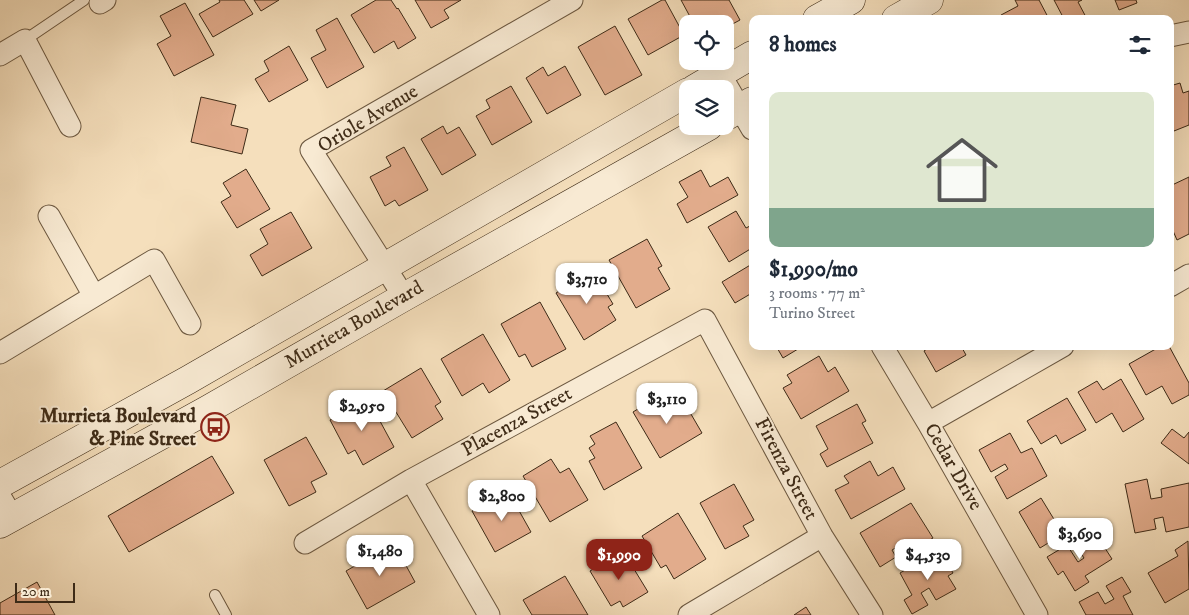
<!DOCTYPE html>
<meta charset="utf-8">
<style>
:root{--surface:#fff;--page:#f6f6f7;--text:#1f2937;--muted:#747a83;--accent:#8f2418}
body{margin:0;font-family:"IM FELL DW Pica",serif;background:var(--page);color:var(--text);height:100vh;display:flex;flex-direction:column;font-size:19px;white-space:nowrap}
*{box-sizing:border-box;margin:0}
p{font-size:16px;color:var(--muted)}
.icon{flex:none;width:28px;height:28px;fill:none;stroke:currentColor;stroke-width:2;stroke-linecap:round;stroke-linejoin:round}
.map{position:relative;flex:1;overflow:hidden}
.sheet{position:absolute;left:749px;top:15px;width:425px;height:335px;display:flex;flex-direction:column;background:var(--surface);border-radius:10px;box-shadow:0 5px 20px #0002}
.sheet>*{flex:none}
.tools{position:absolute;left:679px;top:15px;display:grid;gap:10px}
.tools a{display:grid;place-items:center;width:55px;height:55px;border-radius:10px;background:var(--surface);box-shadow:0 5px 20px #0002;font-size:25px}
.scale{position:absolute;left:15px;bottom:12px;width:60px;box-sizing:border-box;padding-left:5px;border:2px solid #3e2b17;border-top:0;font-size:14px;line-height:18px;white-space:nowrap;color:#3e2b17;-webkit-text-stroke:4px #f8ead3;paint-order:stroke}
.price{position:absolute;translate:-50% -42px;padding:0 11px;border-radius:10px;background:#fff;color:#222;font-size:16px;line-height:32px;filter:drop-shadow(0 1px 2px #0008)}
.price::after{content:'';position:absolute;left:50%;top:30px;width:15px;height:11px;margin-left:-8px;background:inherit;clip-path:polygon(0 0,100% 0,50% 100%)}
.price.current{background:var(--accent);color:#fff}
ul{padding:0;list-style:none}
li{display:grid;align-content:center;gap:10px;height:265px;padding:0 20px}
li span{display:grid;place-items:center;height:155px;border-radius:10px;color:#555}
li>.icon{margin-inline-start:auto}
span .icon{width:90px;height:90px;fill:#fffc;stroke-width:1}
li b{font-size:21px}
h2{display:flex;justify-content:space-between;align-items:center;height:60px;padding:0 20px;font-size:21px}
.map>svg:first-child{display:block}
.building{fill:#e2ac8c;stroke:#3e2b17}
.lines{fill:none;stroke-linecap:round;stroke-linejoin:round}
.service-casing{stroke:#6c5840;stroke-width:12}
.minor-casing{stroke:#6c5840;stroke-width:23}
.tertiary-casing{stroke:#6c5840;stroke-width:28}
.secondary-casing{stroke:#3e2b17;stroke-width:29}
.service{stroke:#f8ead3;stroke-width:10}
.minor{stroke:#f8ead3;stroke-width:21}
.tertiary{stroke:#f8ead3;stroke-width:26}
.secondary{stroke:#f8ead3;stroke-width:28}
.labels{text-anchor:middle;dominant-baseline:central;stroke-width:4;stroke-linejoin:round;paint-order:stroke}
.street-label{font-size:20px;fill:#3e2b17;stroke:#f8ead3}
.poi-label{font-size:20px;font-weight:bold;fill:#3e2b17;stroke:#f8ead3;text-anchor:end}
</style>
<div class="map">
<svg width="1189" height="615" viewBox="0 0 1189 615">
<rect width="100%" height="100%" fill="#f5dfbc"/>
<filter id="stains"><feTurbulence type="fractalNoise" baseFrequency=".004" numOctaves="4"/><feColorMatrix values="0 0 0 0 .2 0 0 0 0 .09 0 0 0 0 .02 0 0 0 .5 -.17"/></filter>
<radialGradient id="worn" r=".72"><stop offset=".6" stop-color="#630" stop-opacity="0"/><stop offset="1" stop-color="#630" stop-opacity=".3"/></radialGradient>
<path class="building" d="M219,0h25l9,14 -40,23 -14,-23 21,-12z
M254,0h25l-18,11z
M376,0h15l6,9 1,-1 18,30 -18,11 -4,-8 -20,12 -23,-38z
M415,0h46l-17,10 5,8 -18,10z
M662,0h3l19,35 -36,20 -20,-36z
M681,0h48l11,20 -15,8v-4h-31z
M1015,0h24l10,19h-47l-1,-4 17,-9z
M1054,0h28l-4,2 9,17h-23z
M1115,0h21l1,3 -18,7z
M185,3l29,52 -40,21 -17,-32 14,-8 -11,-20z
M337,18l27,49 -37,21 -16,-30 15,-8 -10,-20z
M615,26l27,49 -37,20 -27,-48z
M289,46l19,34 -39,22 -14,-23 14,-8 -5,-10z
M565,66l16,29 -34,19 -21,-36 17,-11 5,9z
M1180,83l3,10 6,-2v34l-15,6 -4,-11v-34z
M511,86l21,36 -40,23 -16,-29 14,-8 -4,-8z
M201,97l35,8 -5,20 17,4 -6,25 -51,-12z
M443,126l4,8 12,-7 17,28 -34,20 -21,-36z
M404,147l24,43 -29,16 -4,-6 -10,6 -15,-29 21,-11 -5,-9z
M246,169l24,40 -33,19 -16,-26 10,-6 -8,-13z
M701,170l9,17 18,-10 10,18 -51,28 -10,-19 11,-7 -9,-15z
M1189,177v57l-12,6 -7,-16v-38z
M736,211l10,17 6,-3v23l-23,14 -21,-35z
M291,212l21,36 -50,28 -12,-21 18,-11 -8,-15z
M647,239l15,27 -4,2 12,21 -34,19 -27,-48z
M752,264v29l-17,10 -13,-21z
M593,271l20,33 -5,3 8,13 -32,20 -28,-47z
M540,302l26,47 -34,18 -7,-13 -6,3 -18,-33z
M483,334l27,46 -21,13 -6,-10 -21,13 -21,-37z
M776,346h27l-20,12z
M931,346h30l5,9 -30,17 -12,-21z
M1161,346h8l20,37v12l-17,9 -10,-18 -16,9 -17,-31z
M819,356l9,16 7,-5 14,24 -48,28 -18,-31 9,-5 -5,-8z
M421,368l20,34 -6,4 8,13 -31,19 -29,-47z
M1121,379l23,40 -21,13 -11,-19 -16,10 -18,-31 19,-11 6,9z
M681,397l21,36 -42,25 -27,-46 21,-13 6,10z
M1067,398l19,32 -25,14 -5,-9 -15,9 -14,-23z
M368,399l26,48 -31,18 -8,-15 -7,4 -18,-34z
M857,404l9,17 -4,2 11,20 -46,24 -7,-13 8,-5 -12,-23z
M616,422l26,46 -38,22 -15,-29 6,-3 -6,-10 6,-4 -5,-8z
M1172,429l12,9 5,-6v32l-28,-21z
M1010,433l11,20 11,-5 15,28 -40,23 -12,-22 13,-8 -3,-5 -14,8 -12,-22z
M306,437l21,37 -16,8 5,10 -27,14 -25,-46z
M212,456l22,37 -105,59 -21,-36z
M551,459l9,14 9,-5 19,32 -38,22 -27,-46z
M870,461l8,15 15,-9 12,22 -54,30 -16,-29 14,-7 -5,-7z
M1147,479l4,20 11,-2 -1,-8 28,-6v44l-23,5 -3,-15 -9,2 2,10 -21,4 -10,-49z
M734,484l20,36 -11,6 6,10 -24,13 -25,-46z
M508,491l23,41 -36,20 -23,-41z
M1041,498l22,36 -23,14 -21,-36z
M911,503l22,35 -25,15 -6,-9 -10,6 4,7 -16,10 -20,-34z
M678,513l28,46 -32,20 -8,-14 -5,3 -19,-32z
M1094,531l18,28 -27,17 4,6 -14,9 -12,-20 -5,4 -11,-18 20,-12 11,17 6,-4 -10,-15z
M1188,541l1,48 -24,14 -17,-30 30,-17 -3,-6z
M397,549l18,33 -48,27 -21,-38 33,-19 3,5z
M940,550l13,23 -5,3 8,13 -20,11 -7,-12 -8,5 7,12 -16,9 -8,-14 8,-5 -12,-22z
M623,551l25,41 -25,15 -3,-6 -9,5 -21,-35z
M565,576l23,39h-56l-9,-15z
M1122,577l9,15 -8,4 10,19h-47l-7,-13 19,-10 7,12 9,-5 -8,-13z
M37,582l18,33h-55v-12z
M806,607l5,8h-17z"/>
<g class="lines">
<defs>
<path id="service" d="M25,40l59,-40
M215,595l11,20"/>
<path id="minor" d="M100,3l5,-3
M1170,36l19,-4
M0,55l25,-15 45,86
M720,74l32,55
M49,216l45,80
M1170,286l19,-11
M404,297l-93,-147 261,-150
M882,346l46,77 109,192
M0,353l154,-93 36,64
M928,423l135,-77
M411,480l78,135
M305,543l106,-63 294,-160 117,216 50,79
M689,615l133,-79"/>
<path id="tertiary" d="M0,501l10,17"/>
<path id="secondary" d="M817,19l34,-19
M896,19l33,-19
M694,89l58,-34
M725,117l27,-16
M0,484l188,-104 500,-288
M0,524l207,-114 197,-113 305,-171"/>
</defs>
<use href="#service" class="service-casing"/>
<use href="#minor" class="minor-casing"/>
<use href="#tertiary" class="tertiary-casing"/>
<use href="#secondary" class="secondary-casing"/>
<use href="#service" class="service"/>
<use href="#minor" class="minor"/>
<use href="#tertiary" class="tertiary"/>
<use href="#secondary" class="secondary"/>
</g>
<defs>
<symbol id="bus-ring" viewBox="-11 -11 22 22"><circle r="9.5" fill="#f8ead3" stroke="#8f2418" stroke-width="1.5"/><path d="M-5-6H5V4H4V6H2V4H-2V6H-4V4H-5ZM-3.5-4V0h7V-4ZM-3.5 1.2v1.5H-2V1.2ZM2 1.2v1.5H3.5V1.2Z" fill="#8f2418"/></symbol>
</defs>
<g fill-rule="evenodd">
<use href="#bus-ring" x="199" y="411" width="32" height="32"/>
</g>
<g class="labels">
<g class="street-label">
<text transform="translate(368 119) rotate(-31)">Oriole Avenue</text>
<text transform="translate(354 325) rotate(-30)">Murrieta Boulevard</text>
<text transform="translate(517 422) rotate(-29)">Placenza Street</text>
<text transform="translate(953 467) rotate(60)">Cedar Drive</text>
<text transform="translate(786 469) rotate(62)">Firenza Street</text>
</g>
<g class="poi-label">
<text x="196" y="416">Murrieta Boulevard<tspan x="196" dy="23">&amp; Pine Street</tspan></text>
</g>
</g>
<rect width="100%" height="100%" filter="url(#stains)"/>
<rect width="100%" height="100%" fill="url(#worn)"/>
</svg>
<div class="tools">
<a><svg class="icon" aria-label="locate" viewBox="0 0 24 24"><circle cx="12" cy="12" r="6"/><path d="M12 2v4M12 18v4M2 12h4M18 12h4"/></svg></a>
<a><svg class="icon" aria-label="layers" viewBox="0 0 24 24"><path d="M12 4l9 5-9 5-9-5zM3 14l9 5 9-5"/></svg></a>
</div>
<div class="scale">20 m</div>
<b class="price" style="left:587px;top:305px">$3,710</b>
<b class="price" style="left:667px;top:425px">$3,110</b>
<b class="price" style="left:362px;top:432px">$2,950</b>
<b class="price" style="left:502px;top:522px">$2,800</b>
<b class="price" style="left:1080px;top:560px">$3,690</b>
<b class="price" style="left:380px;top:577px">$1,480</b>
<b class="price current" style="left:619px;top:581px">$1,990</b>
<b class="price" style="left:928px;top:581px">$4,530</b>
<section class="sheet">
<h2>8 homes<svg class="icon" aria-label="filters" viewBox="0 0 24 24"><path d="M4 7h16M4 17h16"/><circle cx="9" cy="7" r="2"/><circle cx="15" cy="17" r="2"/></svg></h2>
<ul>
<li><span style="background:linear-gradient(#dfe7d0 75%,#7fa58c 0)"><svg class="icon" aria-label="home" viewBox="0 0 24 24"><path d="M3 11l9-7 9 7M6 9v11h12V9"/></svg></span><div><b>$1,990/mo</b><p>3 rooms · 77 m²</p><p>Turino Street</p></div></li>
</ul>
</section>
</div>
